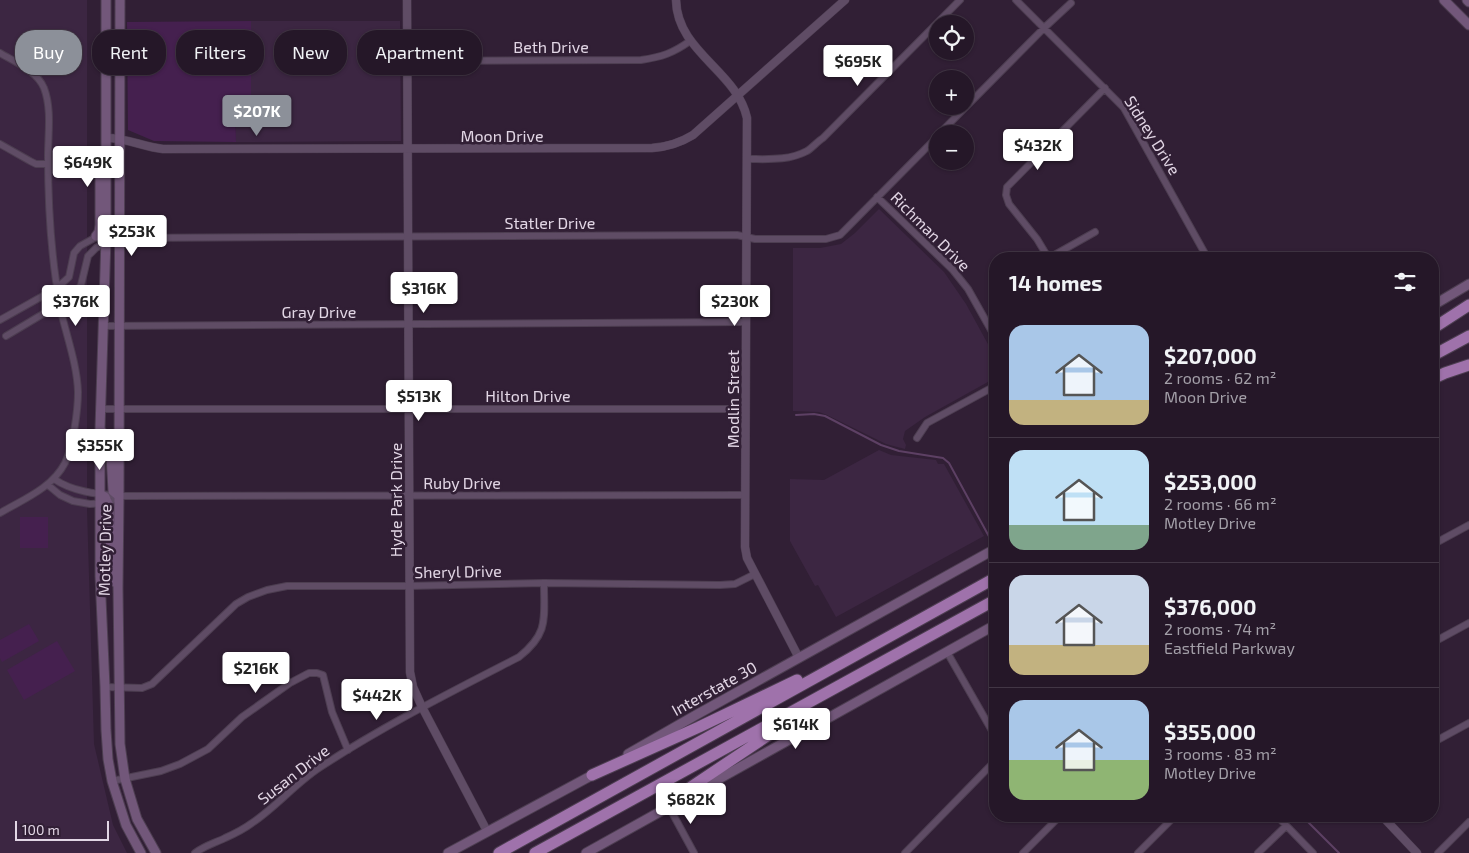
<!DOCTYPE html>
<meta charset="utf-8">
<style>
:root{--surface:#251728;--page:#2d2030;--text:#f1f3f6;--muted:#a39fa8;--line:#423645;--accent:#8c9099}
body{margin:0;font-family:"Exo 2",sans-serif;background:var(--page);color:var(--text);height:100vh;display:flex;flex-direction:column;font-size:19px;white-space:nowrap}
*{box-sizing:border-box;margin:0}
p{font-size:16px;color:var(--muted)}
.icon{flex:none;width:28px;height:28px;fill:none;stroke:currentColor;stroke-width:2;stroke-linecap:round;stroke-linejoin:round}
.map{position:relative;flex:1;overflow:hidden}
.details{position:absolute;left:989px;top:252px;width:450px;height:570px;display:flex;flex-direction:column;background:var(--surface);border-radius:20px;box-shadow:0 1px 4px #0004,0 0 0 1px var(--line)}
.details>*{flex:none}
.guide{position:absolute;left:15px;top:30px;width:475px;height:45px;display:flex;gap:10px}
.buttons{position:absolute;left:929px;top:15px;display:grid;gap:10px}
.buttons a{display:grid;place-items:center;width:45px;height:45px;border-radius:50%;background:var(--surface);box-shadow:0 1px 4px #0004,0 0 0 1px var(--line);font-size:25px}
.scale{position:absolute;left:15px;bottom:12px;width:94px;box-sizing:border-box;padding-left:5px;border:2px solid #e2d6e5;border-top:0;font-size:14px;line-height:18px;white-space:nowrap;color:#e2d6e5;-webkit-text-stroke:4px #311f35;paint-order:stroke}
.price{position:absolute;translate:-50% -42px;padding:0 11px;border-radius:5px;background:#fff;color:#222;font-size:16px;line-height:32px;filter:drop-shadow(0 1px 2px #0008)}
.price::after{content:'';position:absolute;left:50%;top:30px;width:15px;height:11px;margin-left:-8px;background:inherit;clip-path:polygon(0 0,100% 0,50% 100%)}
.price.selected{background:var(--accent);color:#fff}
ul{padding:0;list-style:none}
li{display:flex;align-items:center;gap:15px;height:125px;padding:0 20px}
li+li{border-top:1px solid var(--line)}
li span{display:grid;place-items:center;flex:none;width:140px;height:100px;border-radius:15px;color:#555}
li>.icon{margin-inline-start:auto}
span .icon{width:60px;height:60px;fill:#fffc;stroke-width:1}
li b{font-size:21px}
h2{display:flex;justify-content:space-between;align-items:center;height:60px;padding:0 20px;font-size:21px}
.tag{padding:0 18px;border-radius:20px;background:var(--surface);box-shadow:0 1px 4px #0004,0 0 0 1px var(--line);font-size:18px;line-height:45px}
.tag.selected{background:var(--accent);color:#fff}
.map>svg:first-child{display:block}
.built{fill:#3c2642}
.green{fill:#45204f}
.lines{fill:none;stroke-linecap:round;stroke-linejoin:round}
.stream{stroke:#5d4064;stroke-width:2}
.minor-casing{stroke:#4d3e51;stroke-width:8}
.tertiary-casing{stroke:#4d3e51;stroke-width:9}
.secondary-casing{stroke:#4d3e51;stroke-width:11}
.motorway-casing{stroke:#4d3e51;stroke-width:13}
.minor{stroke:#5f4c65;stroke-width:6}
.tertiary{stroke:#5f4c65;stroke-width:8}
.secondary{stroke:#72577a;stroke-width:9}
.motorway{stroke:#9f72ab;stroke-width:11}
.labels{text-anchor:middle;dominant-baseline:central;stroke-width:5;stroke-linejoin:round;paint-order:stroke}
.street-label{font-size:16px;fill:#e2d6e5;stroke:#311f35}
</style>
<div class="map">
<svg width="1469" height="853" viewBox="0 0 1469 853">
<rect width="100%" height="100%" fill="#311f35"/>
<path class="built" d="M0,0h87v509l7,235 19,81 14,28h-127z
M251,21h149l1,120 -165,1 -1,-45 16,-1z
M879,209l65,63 22,32 29,53v21l-70,39 -20,14 -2,8 3,6 -1,4 -19,-5 -59,-29 -8,-3 -26,-1v-163h27l21,-4 14,-11z
M879,450l12,5 45,5 2,4h6l40,72 -148,81 -18,-32 -3,1 -25,-45v-62l34,1z"/>
<path class="green" d="M251,21v76h-16l1,45 -82,-1 -26,-11 -1,-108z
M20,517h28v31h-28z
M29,624l10,17 -37,21 -2,-4v-18z
M57,641l18,30 -51,29 -17,-30z"/>
<g class="lines">
<path class="stream" d="M796,415l18,-1 11,2 56,29 18,6 44,7 6,5 43,79
M1302,816l37,37"/>
<defs>
<path id="minor" d="M1016,0l108,108 84,151
M0,53c15,9 37,18 44,35 8,21 4,46 4,68 0,42 2,83 8,125 2,8 2,17 4,26 6,28 17,56 18,85 0,18 -5,55 -13,71 -13,25 -41,36 -65,50
M407,61l234,-1c21,-3 32,-7 49,-19
M939,134l105,-106 27,-25
M0,144l30,17 6,3h12
M747,159c21,0 41,2 60,-8 5,-3 10,-9 16,-13l137,-138
M877,197l75,72 16,20 27,48
M120,238l617,-3 18,4h71l14,-4 6,-6 92,-93
M1049,258l46,-26
M1049,259l-12,-20 -28,-35 -3,-9 1,-8 98,-99
M0,320l57,-32 12,-11 5,-24 6,-7 18,-10
M103,326l643,-4
M6,336l67,-40 8,-11 7,-29 8,-8 5,-3 5,-6
M100,409h646
M917,438l10,-15 68,-37
M54,479c19,13 43,15 65,17l626,-1
M48,485l12,10 13,6 17,3 18,-1 11,-7
M1432,545l37,-20
M1432,643l37,-20
M947,652l48,84
M105,687l37,1 10,-4 84,-80 12,-7 19,-7 20,-4h121l136,-3 176,2 15,-1 20,-10
M1432,743l37,-20
M112,781l49,-10 19,-7 28,-15 34,-32 48,-34 19,-10h8l6,2 9,37 16,38
M669,807l25,46
M1277,816l36,37
M195,853c9,-7 20,-10 30,-15 9,-4 19,-9 27,-15 24,-16 43,-39 67,-55 64,-42 132,-76 200,-111 30,-24 25,-38 25,-74
M905,853l90,-92
M1023,853l37,-37
M1138,853l37,-37
M1258,853l28,-27
M1438,853l31,-31"/>
<path id="tertiary" d="M407,0l3,672 3,15 9,20 65,124
M676,0c1,52 61,71 71,118l-2,429 2,11 52,100
M107,138c19,0 37,9 56,11l489,-1c15,-1 28,-5 41,-13l152,-135
M1382,816l35,37"/>
<path id="secondary" d="M106,0v238l-6,191v147l5,111 1,43 2,29 4,22 14,44 15,28
M120,0l-1,496 -1,92 2,156 5,35 12,40 19,34
M1444,0l25,25
M1467,0l2,2
M96,236l3,-4 1,-7v-52l5,-15
M1432,306l37,-22
M100,429l7,11 4,15 2,36 6,5
M100,494l5,3 4,9 2,63 5,14
M628,754l68,-39 299,-166
M448,853l150,-81
M586,853l409,-228"/>
<path id="motorway" d="M1432,329l37,-24
M1432,356l37,-20
M1432,379l13,-6 24,-8
M592,775l107,-48 98,-47
M669,807l22,-20 100,-67
M499,853l496,-275
M535,853l460,-253"/>
</defs>
<use href="#minor" class="minor-casing"/>
<use href="#tertiary" class="tertiary-casing"/>
<use href="#secondary" class="secondary-casing"/>
<use href="#motorway" class="motorway-casing"/>
<use href="#minor" class="minor"/>
<use href="#tertiary" class="tertiary"/>
<use href="#secondary" class="secondary"/>
<use href="#motorway" class="motorway"/>
</g>
<g class="labels">
<g class="street-label">
<text x="551" y="46">Beth Drive</text>
<text x="502" y="135">Moon Drive</text>
<text transform="translate(1153 135) rotate(58)">Sidney Drive</text>
<text x="550" y="222">Statler Drive</text>
<text transform="translate(931 231) rotate(45)">Richman Drive</text>
<text x="319" y="311">Gray Drive</text>
<text x="528" y="395">Hilton Drive</text>
<text transform="translate(732 399) rotate(-90)">Modlin Street</text>
<text x="462" y="482">Ruby Drive</text>
<text transform="translate(395 500) rotate(-90)">Hyde Park Drive</text>
<text transform="translate(104 550) rotate(-89)">Motley Drive</text>
<text transform="translate(458 571) rotate(-1)">Sheryl Drive</text>
<text transform="translate(714 688) rotate(-29)">Interstate 30</text>
<text transform="translate(293 774) rotate(-38)">Susan Drive</text>
</g>
</g>
</svg>
<div class="buttons">
<a><svg class="icon" aria-label="locate" viewBox="0 0 24 24"><circle cx="12" cy="12" r="6"/><path d="M12 2v4M12 18v4M2 12h4M18 12h4"/></svg></a>
<a>+</a>
<a>−</a>
</div>
<div class="scale">100 m</div>
<b class="price" style="left:858px;top:87px">$695K</b>
<b class="price selected" style="left:257px;top:137px">$207K</b>
<b class="price" style="left:1038px;top:171px">$432K</b>
<b class="price" style="left:88px;top:188px">$649K</b>
<b class="price" style="left:132px;top:257px">$253K</b>
<b class="price" style="left:424px;top:314px">$316K</b>
<b class="price" style="left:76px;top:327px">$376K</b>
<b class="price" style="left:735px;top:327px">$230K</b>
<b class="price" style="left:419px;top:422px">$513K</b>
<b class="price" style="left:100px;top:471px">$355K</b>
<b class="price" style="left:256px;top:694px">$216K</b>
<b class="price" style="left:377px;top:721px">$442K</b>
<b class="price" style="left:796px;top:750px">$614K</b>
<b class="price" style="left:691px;top:825px">$682K</b>
<div class="guide">
<a class="tag selected">Buy</a>
<a class="tag">Rent</a>
<a class="tag">Filters</a>
<a class="tag">New</a>
<a class="tag">Apartment</a>
</div>
<section class="details">
<h2>14 homes<svg class="icon" aria-label="filters" viewBox="0 0 24 24"><path d="M4 7h16M4 17h16"/><circle cx="9" cy="7" r="2"/><circle cx="15" cy="17" r="2"/></svg></h2>
<ul>
<li><span style="background:linear-gradient(#a9c7e8 75%,#c2b280 0)"><svg class="icon" aria-label="home" viewBox="0 0 24 24"><path d="M3 11l9-7 9 7M6 9v11h12V9"/></svg></span><div><b>$207,000</b><p>2 rooms · 62 m²</p><p>Moon Drive</p></div></li>
<li><span style="background:linear-gradient(#bfe0f5 75%,#7fa58c 0)"><svg class="icon" aria-label="home" viewBox="0 0 24 24"><path d="M3 11l9-7 9 7M6 9v11h12V9"/></svg></span><div><b>$253,000</b><p>2 rooms · 66 m²</p><p>Motley Drive</p></div></li>
<li><span style="background:linear-gradient(#c9d6e8 70%,#c2b280 0)"><svg class="icon" aria-label="home" viewBox="0 0 24 24"><path d="M3 11l9-7 9 7M6 9v11h12V9"/></svg></span><div><b>$376,000</b><p>2 rooms · 74 m²</p><p>Eastfield Parkway</p></div></li>
<li><span style="background:linear-gradient(#a9c7e8 60%,#8fb573 0)"><svg class="icon" aria-label="home" viewBox="0 0 24 24"><path d="M3 11l9-7 9 7M6 9v11h12V9"/></svg></span><div><b>$355,000</b><p>3 rooms · 83 m²</p><p>Motley Drive</p></div></li>
</ul>
</section>
</div>
